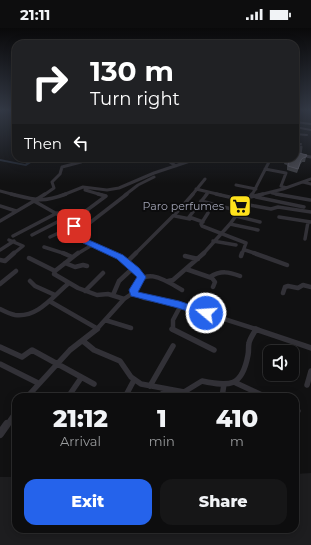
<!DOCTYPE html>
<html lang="en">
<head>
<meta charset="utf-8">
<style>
  :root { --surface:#0d0d0e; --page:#161617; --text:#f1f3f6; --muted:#9a9c9e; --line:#2d2d2e; --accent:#2563eb }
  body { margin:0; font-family:Montserrat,sans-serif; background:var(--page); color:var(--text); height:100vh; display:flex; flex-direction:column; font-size:15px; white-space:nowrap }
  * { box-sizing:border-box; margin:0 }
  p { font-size:13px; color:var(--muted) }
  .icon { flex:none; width:22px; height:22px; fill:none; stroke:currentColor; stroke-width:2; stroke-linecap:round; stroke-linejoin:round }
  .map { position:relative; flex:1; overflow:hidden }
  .panel { position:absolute; left:12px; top:365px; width:287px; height:140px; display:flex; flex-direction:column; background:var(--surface); border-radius:12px; box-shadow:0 2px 10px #0003,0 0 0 1px var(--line) }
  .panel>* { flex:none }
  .banner { position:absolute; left:12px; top:12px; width:287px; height:122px; border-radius:12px; box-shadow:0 2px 10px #0003,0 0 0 1px var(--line); background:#202124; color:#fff; overflow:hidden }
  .buttons { position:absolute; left:263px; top:317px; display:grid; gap:8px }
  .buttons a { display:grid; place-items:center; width:36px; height:36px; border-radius:8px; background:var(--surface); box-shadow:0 2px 10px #0003,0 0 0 1px var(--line); font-size:20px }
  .pin { position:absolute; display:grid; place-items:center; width:34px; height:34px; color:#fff; margin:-17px; border-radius:8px; box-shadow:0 2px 6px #0006 }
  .me { position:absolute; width:44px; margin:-22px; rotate:288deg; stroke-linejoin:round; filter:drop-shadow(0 0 3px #0008) }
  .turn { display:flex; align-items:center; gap:14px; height:84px; padding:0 12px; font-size:18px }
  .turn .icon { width:52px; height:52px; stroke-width:2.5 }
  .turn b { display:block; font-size:28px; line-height:34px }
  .then { display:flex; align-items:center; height:38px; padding:0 12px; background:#0003; gap:8px; font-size:15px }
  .eta { display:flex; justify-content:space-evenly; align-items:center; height:68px; text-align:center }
  .eta b { font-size:24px; font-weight:800; line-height:28px }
  .primary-button { display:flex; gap:8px; margin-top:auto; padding:8px 12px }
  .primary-button a { flex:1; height:46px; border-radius:12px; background:var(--accent); color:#fff; font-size:16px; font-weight:800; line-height:46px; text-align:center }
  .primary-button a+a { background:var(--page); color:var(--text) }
  .status { display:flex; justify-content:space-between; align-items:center; height:28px; padding:0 20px; background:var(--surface); direction:ltr }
  .status svg { height:11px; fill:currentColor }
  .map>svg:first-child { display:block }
</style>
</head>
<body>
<div class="status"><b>21:11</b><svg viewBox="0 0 49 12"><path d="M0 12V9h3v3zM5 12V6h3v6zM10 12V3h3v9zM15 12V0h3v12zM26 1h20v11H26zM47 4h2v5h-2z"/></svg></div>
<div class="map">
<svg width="311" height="517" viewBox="0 0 311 517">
  <rect width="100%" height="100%" fill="#111112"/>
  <path fill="#1d1d1f" d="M311,445V517H0V449H16V501H295V446Z"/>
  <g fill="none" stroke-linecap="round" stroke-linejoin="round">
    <path fill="#262c37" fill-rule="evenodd" d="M34,130H39L26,138L0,133V131L25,136Z"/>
    <path stroke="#323137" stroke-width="2" d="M295,94L311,96
      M295,99L311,102
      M295,106L307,107
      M295,116H301"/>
    <path stroke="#323137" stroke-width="3" d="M295,126L311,129
      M300,127L301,119
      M164,130L176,138
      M265,141L286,145L281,158L286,160
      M303,154L311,156
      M236,157L256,161
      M196,161L221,167
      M85,162L102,167
      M0,163L15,167
      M272,165L282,167
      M44,167L54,160L52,154L60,146L62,139L81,134L84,130
      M63,167L83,159L107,162L119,160L154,145L199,130
      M125,167L138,157L154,149
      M192,167L205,151
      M206,167L208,164
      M252,167L271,130
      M259,167L283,161L311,151"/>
    <path stroke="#323137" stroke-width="3.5" d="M11,166C35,172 42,175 66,166
      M45,166L34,173L71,194L86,214L114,226
      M216,166L247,173
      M276,166L310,172
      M250,169L263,166
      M256,169L304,179
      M201,173L239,183
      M244,176L271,181L278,179L311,184
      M0,178L16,183
      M208,185L201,196L202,198L246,215L242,226
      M175,188L190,191
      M236,188L260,194
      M279,189L311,194
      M0,193L34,173
      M71,194L106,168L98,166
      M203,194L189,189L207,166
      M230,196L258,202
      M78,204L127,166
      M32,207L65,190
      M13,208L57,185
      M50,209L74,198
      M305,211L308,194
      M9,212L23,218L13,226
      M213,213L236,217
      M44,219L66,226
      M0,222L14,213
      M245,222L257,226
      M77,226L92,217
      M135,226L179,182L193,166
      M203,226L230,196L252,166"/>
    <path stroke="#323137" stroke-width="4.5" d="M63,225L72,229
      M78,225L55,243L54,246L78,260L97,267L108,266L124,271
      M112,225L120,229L142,249
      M254,225L287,237
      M185,228L198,231
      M241,228L242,225
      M29,230L55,243
      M0,232L5,233L14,225
      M127,234L136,225
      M65,235L75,239L83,237L87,238
      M186,241L212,250L215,254L213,259
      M210,249C221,242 229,244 240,248
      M30,253L35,258L55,267
      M168,253L173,252L204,225
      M0,256L16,243
      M85,263L103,245
      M133,265L144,270L180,277L259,302
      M283,265L285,259L288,258L298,260L303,257L311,259
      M113,267L119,253L133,240
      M51,274L98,301
      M0,281C4,283 10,286 15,287C38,290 53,268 69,255
      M105,292L131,300
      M96,302L124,271L133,265C141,236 164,251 182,262
      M173,302V292L181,277"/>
    <path stroke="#323137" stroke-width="5.5" d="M172,301L214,322
      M255,301L311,320
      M83,313L94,322L120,333L131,349L141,356L184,364L202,353C230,359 242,359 248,327C249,323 248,319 249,315C250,310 254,305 256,301
      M0,319L22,329L32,322L94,356
      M0,336L38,355
      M236,355L266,369
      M307,357L311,343
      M150,358L173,318
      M27,369L70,322L97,301
      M68,369L81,350
      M125,369L134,352
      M162,369L164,361
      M222,369L224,356
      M295,382L298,383
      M7,397L16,384"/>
    <path stroke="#323137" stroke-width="8" d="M0,406L7,396"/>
  </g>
  <path fill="#3e3f44" d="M306,129L305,134H302L300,137L297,145L287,142V137L284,136L286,130Z"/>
  <path fill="#494950" stroke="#575760" d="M295,124L307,127L306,129L303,130L301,132L298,141L288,138L289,132L286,131V130H295Z"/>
  <linearGradient id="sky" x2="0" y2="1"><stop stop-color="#09090a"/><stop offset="0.53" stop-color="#323844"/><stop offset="1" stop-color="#323844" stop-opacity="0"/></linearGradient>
  <rect width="311" height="155" fill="url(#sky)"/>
  <path fill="#2563eb" stroke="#184099" d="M74,195L76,196L89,212L123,227L139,240L146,249L138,264L179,273L209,283L211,285L209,288L206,289L178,280L131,268L129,262L137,249L117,231L83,215L70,198Z"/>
  <defs>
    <g id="supermarket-square" transform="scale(1.15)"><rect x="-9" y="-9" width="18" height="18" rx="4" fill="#ffe21c" stroke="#0c0c0d"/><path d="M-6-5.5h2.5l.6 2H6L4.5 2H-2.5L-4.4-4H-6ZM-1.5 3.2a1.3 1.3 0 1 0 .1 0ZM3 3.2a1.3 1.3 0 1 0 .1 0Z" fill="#111"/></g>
  </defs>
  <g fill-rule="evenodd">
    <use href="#supermarket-square" x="240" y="178"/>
  </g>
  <g text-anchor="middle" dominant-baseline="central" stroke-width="4" stroke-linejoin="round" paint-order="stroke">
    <g font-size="11" fill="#a1a3b4" stroke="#0c0c0d" text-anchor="end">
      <text x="224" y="178">Paro perfumes</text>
    </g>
  </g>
</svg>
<div class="buttons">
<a><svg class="icon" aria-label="sound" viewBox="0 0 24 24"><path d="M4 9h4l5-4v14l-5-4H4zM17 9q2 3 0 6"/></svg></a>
</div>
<div class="pin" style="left:74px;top:198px;background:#d93025"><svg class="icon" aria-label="arrive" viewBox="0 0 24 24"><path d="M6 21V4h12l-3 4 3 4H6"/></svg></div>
<svg class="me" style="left:206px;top:285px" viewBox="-20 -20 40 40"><circle r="17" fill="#2563eb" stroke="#fff" stroke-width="3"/><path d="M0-11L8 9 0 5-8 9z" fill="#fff"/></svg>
<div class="banner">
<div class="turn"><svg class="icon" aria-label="right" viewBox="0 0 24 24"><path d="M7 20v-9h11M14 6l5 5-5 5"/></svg><div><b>130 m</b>Turn right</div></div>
<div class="then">Then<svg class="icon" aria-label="left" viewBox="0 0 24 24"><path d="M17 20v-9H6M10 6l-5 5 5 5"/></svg></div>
</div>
<section class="panel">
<div class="eta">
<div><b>21:12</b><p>Arrival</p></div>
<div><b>1</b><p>min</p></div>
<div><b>410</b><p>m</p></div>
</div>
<div class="primary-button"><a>Exit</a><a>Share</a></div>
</section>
</div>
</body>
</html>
